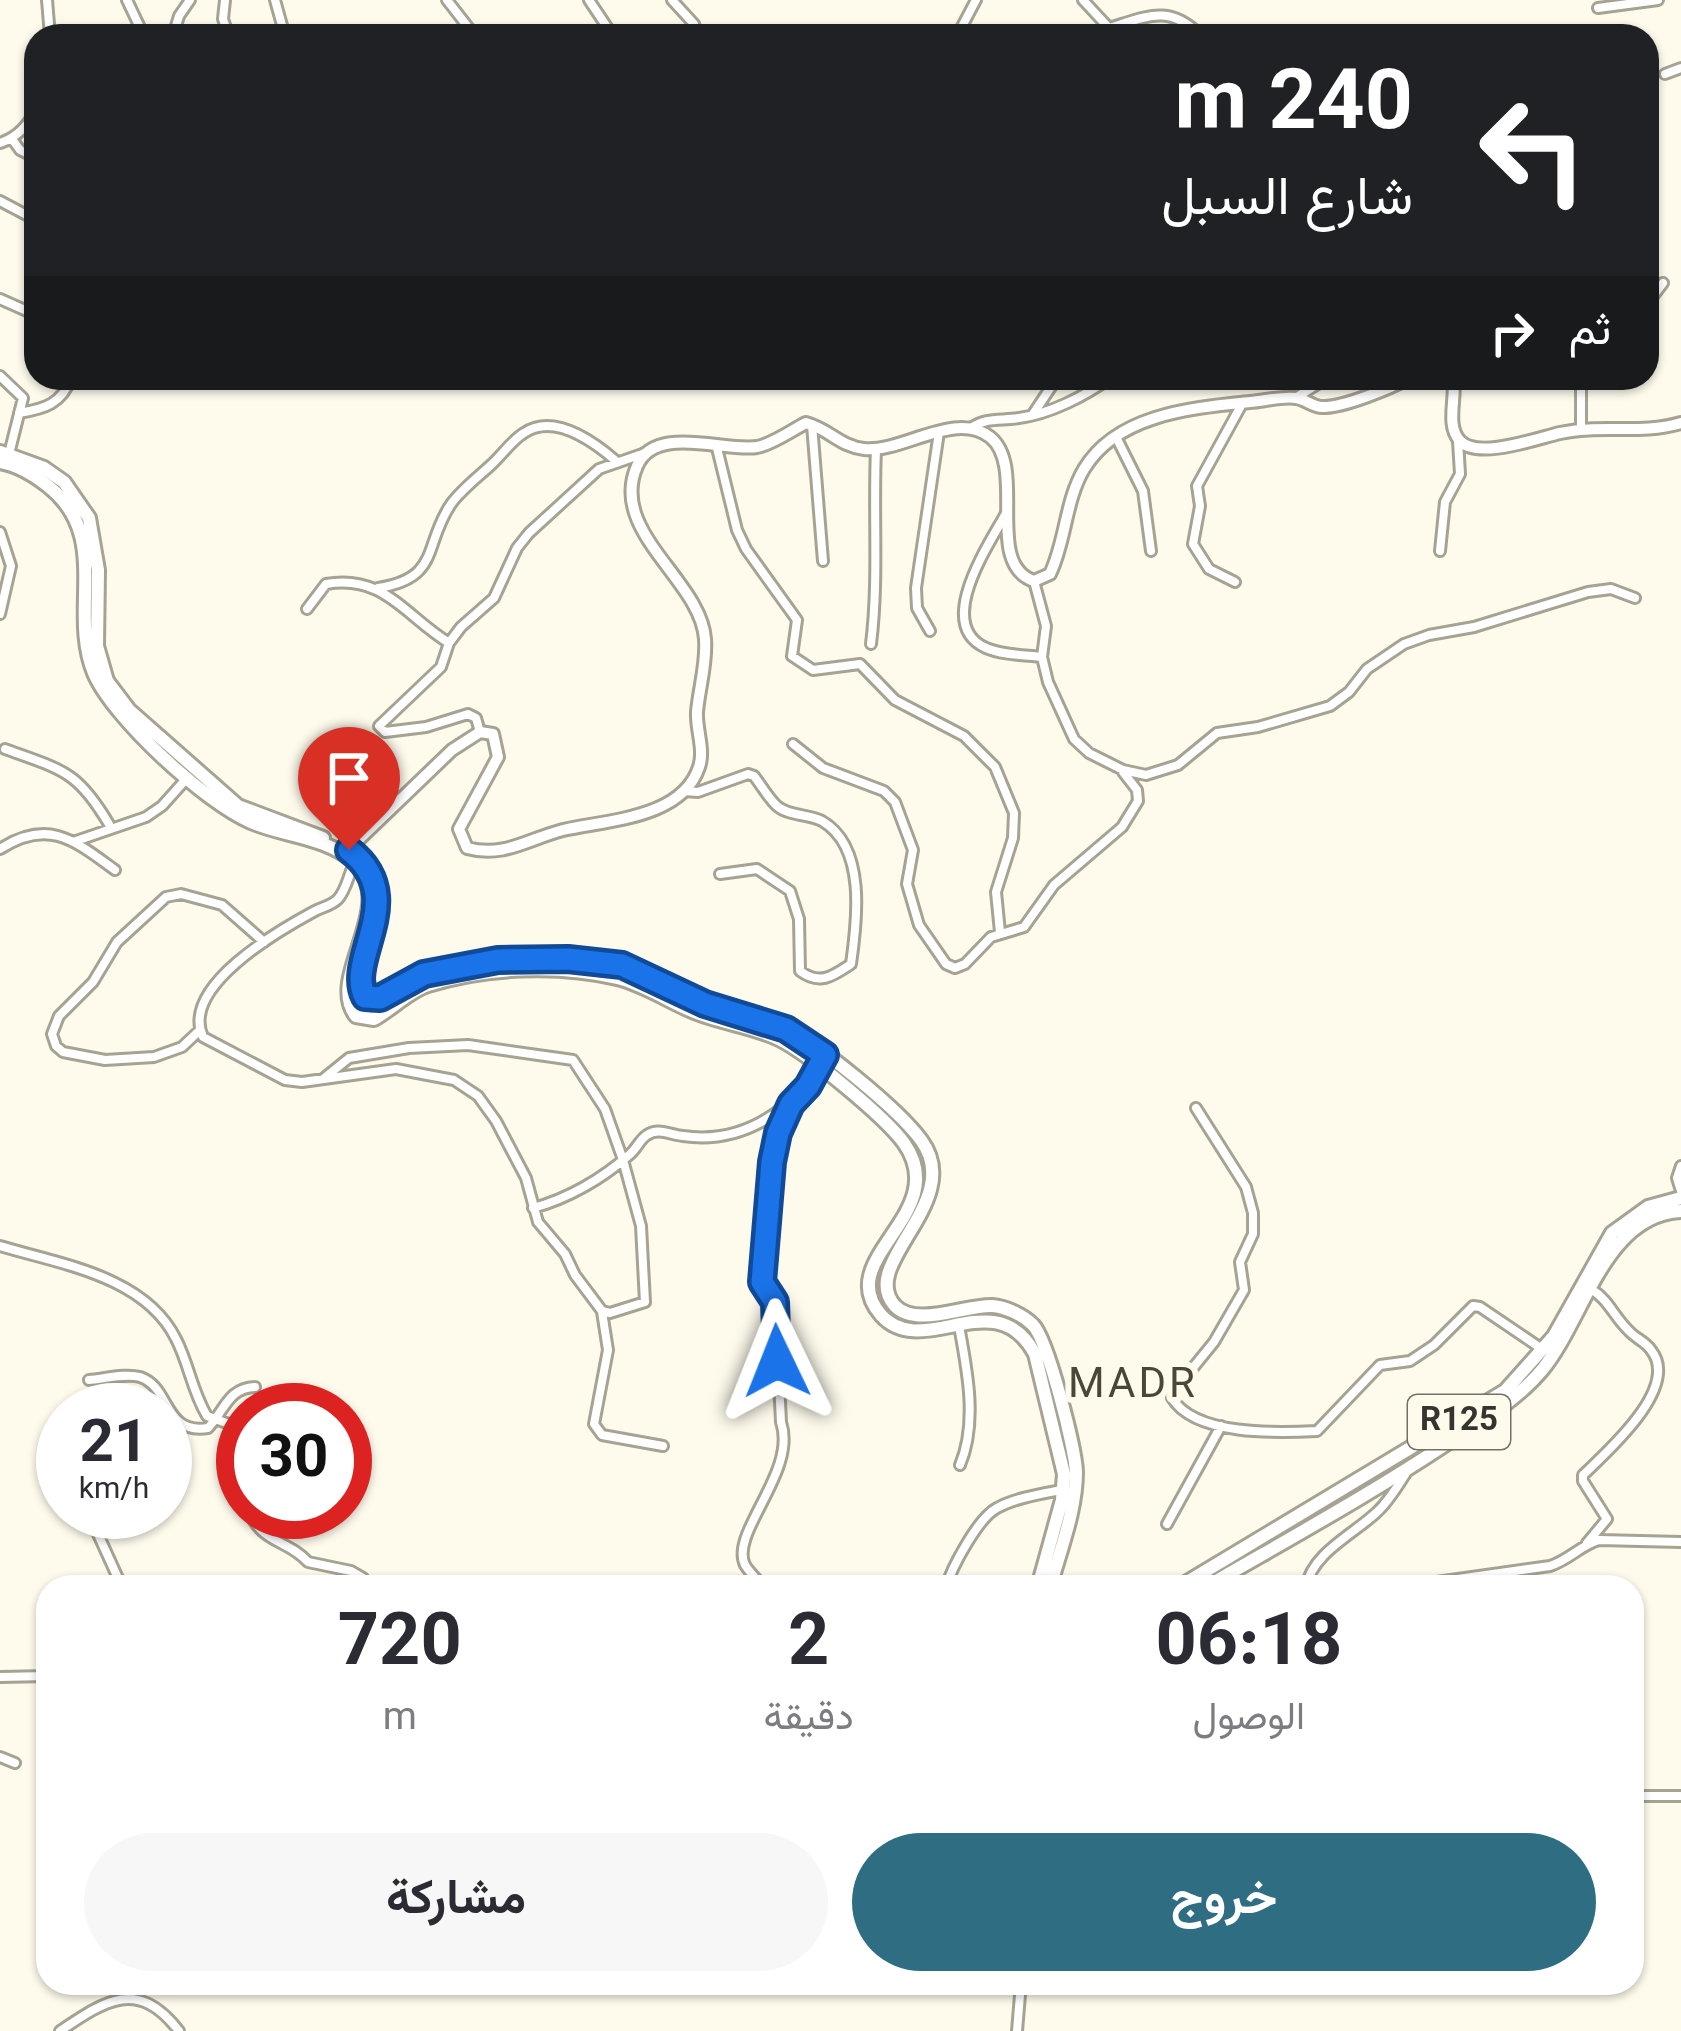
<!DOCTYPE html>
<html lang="ar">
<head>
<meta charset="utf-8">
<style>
  :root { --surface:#fff; --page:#f7f7f7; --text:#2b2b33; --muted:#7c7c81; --accent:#2f6d83 }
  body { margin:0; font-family:Georgia,Vazirmatn,serif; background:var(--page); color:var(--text); direction:rtl; height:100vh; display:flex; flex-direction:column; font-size:45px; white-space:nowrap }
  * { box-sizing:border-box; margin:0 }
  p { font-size:39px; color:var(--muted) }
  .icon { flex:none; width:66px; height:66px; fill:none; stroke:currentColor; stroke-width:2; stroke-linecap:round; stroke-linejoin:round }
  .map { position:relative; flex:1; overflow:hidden; direction:ltr }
  .drawer { position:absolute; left:36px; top:1575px; width:1608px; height:420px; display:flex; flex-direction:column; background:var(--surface); border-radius:36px; box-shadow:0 3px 9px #0004; direction:rtl }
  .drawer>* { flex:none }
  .banner { position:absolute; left:24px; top:24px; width:1635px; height:366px; border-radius:36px; box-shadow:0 3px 9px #0004; direction:rtl; background:#202124; color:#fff; overflow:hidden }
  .speed { position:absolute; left:36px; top:1383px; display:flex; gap:24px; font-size:60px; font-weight:700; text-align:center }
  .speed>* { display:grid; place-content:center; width:156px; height:156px; border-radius:50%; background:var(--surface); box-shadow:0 3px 9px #0004; line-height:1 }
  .speed small { font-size:30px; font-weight:400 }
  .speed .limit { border:18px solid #d22; background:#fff; color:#111 }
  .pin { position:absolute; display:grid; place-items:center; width:102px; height:102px; color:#fff; margin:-123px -51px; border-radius:50% 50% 50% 0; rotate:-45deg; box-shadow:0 0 12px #0007 }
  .pin .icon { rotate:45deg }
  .me { position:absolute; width:132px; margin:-66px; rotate:358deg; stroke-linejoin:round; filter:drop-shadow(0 0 9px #0008) }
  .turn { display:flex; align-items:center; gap:42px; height:252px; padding:0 48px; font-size:54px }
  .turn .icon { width:156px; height:156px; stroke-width:2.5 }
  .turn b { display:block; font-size:84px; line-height:102px }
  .then { display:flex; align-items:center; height:114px; padding:0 48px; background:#0003; gap:24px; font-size:45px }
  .eta { display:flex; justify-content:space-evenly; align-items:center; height:204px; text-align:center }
  .eta b { font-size:72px; font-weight:700; line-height:84px }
  .button { display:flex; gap:24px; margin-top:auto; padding:24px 48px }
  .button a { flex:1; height:138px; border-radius:72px; background:var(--accent); color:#fff; font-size:48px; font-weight:700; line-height:138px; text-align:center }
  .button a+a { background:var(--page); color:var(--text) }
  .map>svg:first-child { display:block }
</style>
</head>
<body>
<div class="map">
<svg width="1681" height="2031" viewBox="0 0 1681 2031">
  <rect width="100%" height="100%" fill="#fefbed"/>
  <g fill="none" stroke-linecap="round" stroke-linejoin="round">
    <g stroke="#a6a393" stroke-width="14">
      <path id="street" d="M47,0L50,36
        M127,0L144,36
        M225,0L223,19L229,36
        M275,0L285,36
        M447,0L475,36
        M589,0L611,33
        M672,0L694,24L698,36
        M1083,0L1109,28C1148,16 1170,4 1201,36
        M1598,8L1658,0
        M173,36L179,16L190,0
        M957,36L976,0
        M1665,74L1681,68
        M12,139L20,150L36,158
        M0,143C18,137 29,125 36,108
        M0,201L36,220
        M0,299L36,315
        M1647,304L1663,283
        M0,376L23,398L9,454
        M1581,378V428
        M1297,397L1327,378
        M19,413C44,409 62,404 71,378
        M1033,414L1057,378
        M812,425L823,561
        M971,428C986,417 1001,421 1019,418C1050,414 1085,396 1110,378
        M1116,437L1143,491L1151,551
        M716,444L737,530L746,549L797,620L792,656L813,670L860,664L895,700L964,736L995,767L1014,813L1013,838L996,892L1000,932
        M1005,515C988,546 934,625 986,648C1002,655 1024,655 1042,657
        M0,532L11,566L0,614
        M1440,551L1445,502L1460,474L1458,441
        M1034,581L1046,626L1042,657L1048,682L1074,739L1089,753L1123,770L1146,775L1178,765L1217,733L1258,727L1330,706L1349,692L1367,669L1404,644L1429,635L1474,627L1588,592L1611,589L1635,598
        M1235,582L1209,569L1193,544L1200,506L1197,486L1242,404
        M378,588C441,578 423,545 451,504C461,490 478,477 491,465C502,455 512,440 524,433C554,413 594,442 616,461
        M307,609L326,584C384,574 405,616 449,643
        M930,631L917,608L916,588L939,432
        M871,644C879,579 873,515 876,449
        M480,732L476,718L468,714L426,727L385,732L379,726L441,667L449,643L461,627L494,598L517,548L529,533L599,469L645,453
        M793,744L823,768L884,791L895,802L913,850L907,884L919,925L946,964L955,968L965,964L991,937L1024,927L1054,885L1122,827L1138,801L1137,790L1123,772
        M5,749C63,770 78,771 110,826
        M683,791L698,792L748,774L754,776C761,785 769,799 777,806C788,816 809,814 822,821C867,847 857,922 851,964C833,976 820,986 800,971L799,919L790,891L757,869L720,874
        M73,842L146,817L162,806L188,777
        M0,849C48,818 74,840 115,870
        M199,1031L182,1047L154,1057L105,1060L63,1052L56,1046L52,1034L59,1016L93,982L117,942L166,897L181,894L222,905L264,942
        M323,1079L349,1058L409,1048L468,1045L573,1060L605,1109L623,1160L641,1226L645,1302L610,1313L602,1311L575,1275L565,1254L538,1222L526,1178L496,1121L478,1096L454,1080L396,1069L302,1082L285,1080L203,1037C180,987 278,931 313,912C322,907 331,906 338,899C348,888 349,869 358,857
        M1196,1108L1246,1187L1253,1213V1234L1240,1262L1244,1290L1214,1342L1175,1390L1172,1398C1195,1436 1277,1433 1317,1431L1380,1365L1410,1361L1434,1345L1473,1306L1480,1307L1542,1349
        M1681,1166L1677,1178L1681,1191
        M533,1208C567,1199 602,1179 629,1155C636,1150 640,1139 647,1135C658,1127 671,1135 683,1136C745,1145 797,1108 825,1055
        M0,1246C60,1264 145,1276 176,1339C189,1364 192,1391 207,1416L243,1429
        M602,1312L608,1350L594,1424L602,1435L663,1446
        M959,1326C967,1369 978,1423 960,1465
        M89,1380C103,1379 126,1373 140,1377C171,1387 163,1435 208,1428C225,1410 228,1388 255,1387
        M88,1512L122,1587
        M249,1512C264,1545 287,1539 308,1562L351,1571L363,1578L366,1587
        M1167,1524L1221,1426
        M1587,1543L1607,1519L1583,1481V1475C1608,1451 1681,1387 1651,1350C1646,1342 1635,1338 1629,1331C1614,1317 1609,1300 1591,1289
        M763,1587C758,1580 749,1572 745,1565C729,1533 798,1472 781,1422L775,1302L762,1282L772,1162L778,1133L791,1104
        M946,1587C952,1567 978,1518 997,1508C1015,1498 1041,1494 1061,1490
        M1306,1587C1312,1553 1354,1534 1377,1512C1389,1501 1397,1487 1406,1473
        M1401,1587L1550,1566C1569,1560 1581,1545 1599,1540L1681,1542
        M0,1677L48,1676
        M0,1757L15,1763
        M1632,1796H1681
        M60,2031C106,2000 138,1978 179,2031
        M1017,2031L1021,1983"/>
    </g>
    <g stroke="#a6a393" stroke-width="16">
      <path id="secondary" d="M1453,378C1457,397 1445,425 1460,441C1478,460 1538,438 1560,433C1601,424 1641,435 1681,423
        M349,849L452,750L480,732L493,734L498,757L459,829L467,848C504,858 528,839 563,830C606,820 682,819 699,767C705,750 696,730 697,712C699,688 707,664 705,639C701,580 608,532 637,466C655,424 724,452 757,447C773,444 792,430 806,423C829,429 841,447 864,449C902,453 955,410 990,437C1028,467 983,564 1034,581L1050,574C1066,541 1065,501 1084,469C1117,414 1192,408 1250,402C1264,401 1282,396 1296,398C1305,399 1313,407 1322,407C1342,408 1391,388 1409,378"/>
    </g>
    <g stroke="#a6a393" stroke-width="18">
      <path id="primary" d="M0,452L44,468L64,482L89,518L98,570L97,646L107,681L129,710L238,806L323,838
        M0,462C18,465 34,475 48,486C112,536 68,610 94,673C113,718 206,803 251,822C283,836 326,837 353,861C401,904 325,977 356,1016L374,1019C392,1009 409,991 428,985C485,967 559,964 617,978C643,984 668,1001 692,1011C720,1023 752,1026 779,1039C809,1054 885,1117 904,1143C954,1214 831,1258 881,1315C923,1362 995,1280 1035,1354L1064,1474L1062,1500L1038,1587
        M376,905C376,933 354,975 365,997C379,1000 386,994 398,987C426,970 461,965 493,961C532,955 582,955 620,965C649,972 675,992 702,1003C728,1013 755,1017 781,1027C815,1040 899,1110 921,1140C967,1202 856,1264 895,1306C917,1328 965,1305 992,1306C1006,1307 1023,1315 1033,1325C1048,1341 1075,1448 1076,1472C1076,1511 1060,1550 1050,1587
        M1179,1587L1505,1391L1554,1336L1612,1233L1648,1207L1681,1198
        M1206,1587C1287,1540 1371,1494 1449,1442C1482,1420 1517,1400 1542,1370C1583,1321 1604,1214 1681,1211"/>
    </g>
    <use href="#street" stroke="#fff" stroke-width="8"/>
    <use href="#secondary" stroke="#fff" stroke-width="10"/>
    <use href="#primary" stroke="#fff" stroke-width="12"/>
  </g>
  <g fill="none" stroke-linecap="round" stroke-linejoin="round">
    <g stroke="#114b97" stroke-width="30">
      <path id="route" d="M349,850C411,898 345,958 365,997L380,998L424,974L498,960L568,959L622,965L705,1004L786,1029L825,1055L808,1086L791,1104L778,1133L772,1162L762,1282L775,1302L777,1361"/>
    </g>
    <use href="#route" stroke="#1a73e8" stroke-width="21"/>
  </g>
  <g text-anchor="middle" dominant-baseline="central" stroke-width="12" stroke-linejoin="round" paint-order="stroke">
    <rect fill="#fefbed" stroke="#727067" stroke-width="3" x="1408" y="1395" width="102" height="54" rx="9"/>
    <g font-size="33" font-weight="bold" fill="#36342e">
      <text x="1459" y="1422">R125</text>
    </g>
    <g font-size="42" letter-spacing="3" fill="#4a4739" stroke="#fefbed">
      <text x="1133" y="1387">MADR</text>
    </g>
  </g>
</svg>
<div class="speed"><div>21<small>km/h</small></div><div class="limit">30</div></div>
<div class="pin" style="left:349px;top:850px;background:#d93025"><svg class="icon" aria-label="arrive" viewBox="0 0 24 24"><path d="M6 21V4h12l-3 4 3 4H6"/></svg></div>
<svg class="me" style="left:777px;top:1361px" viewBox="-20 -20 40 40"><path d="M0-17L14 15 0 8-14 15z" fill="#1a73e8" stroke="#fff" stroke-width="4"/></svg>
<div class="banner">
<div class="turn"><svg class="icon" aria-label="left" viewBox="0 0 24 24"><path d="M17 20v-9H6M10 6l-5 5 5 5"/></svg><div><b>240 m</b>شارع السبل</div></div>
<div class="then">ثم<svg class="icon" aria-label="right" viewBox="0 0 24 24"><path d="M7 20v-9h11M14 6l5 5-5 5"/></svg></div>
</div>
<section class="drawer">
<div class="eta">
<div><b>06:18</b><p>الوصول</p></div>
<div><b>2</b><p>دقيقة</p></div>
<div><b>720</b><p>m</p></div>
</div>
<div class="button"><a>خروج</a><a>مشاركة</a></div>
</section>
</div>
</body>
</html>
